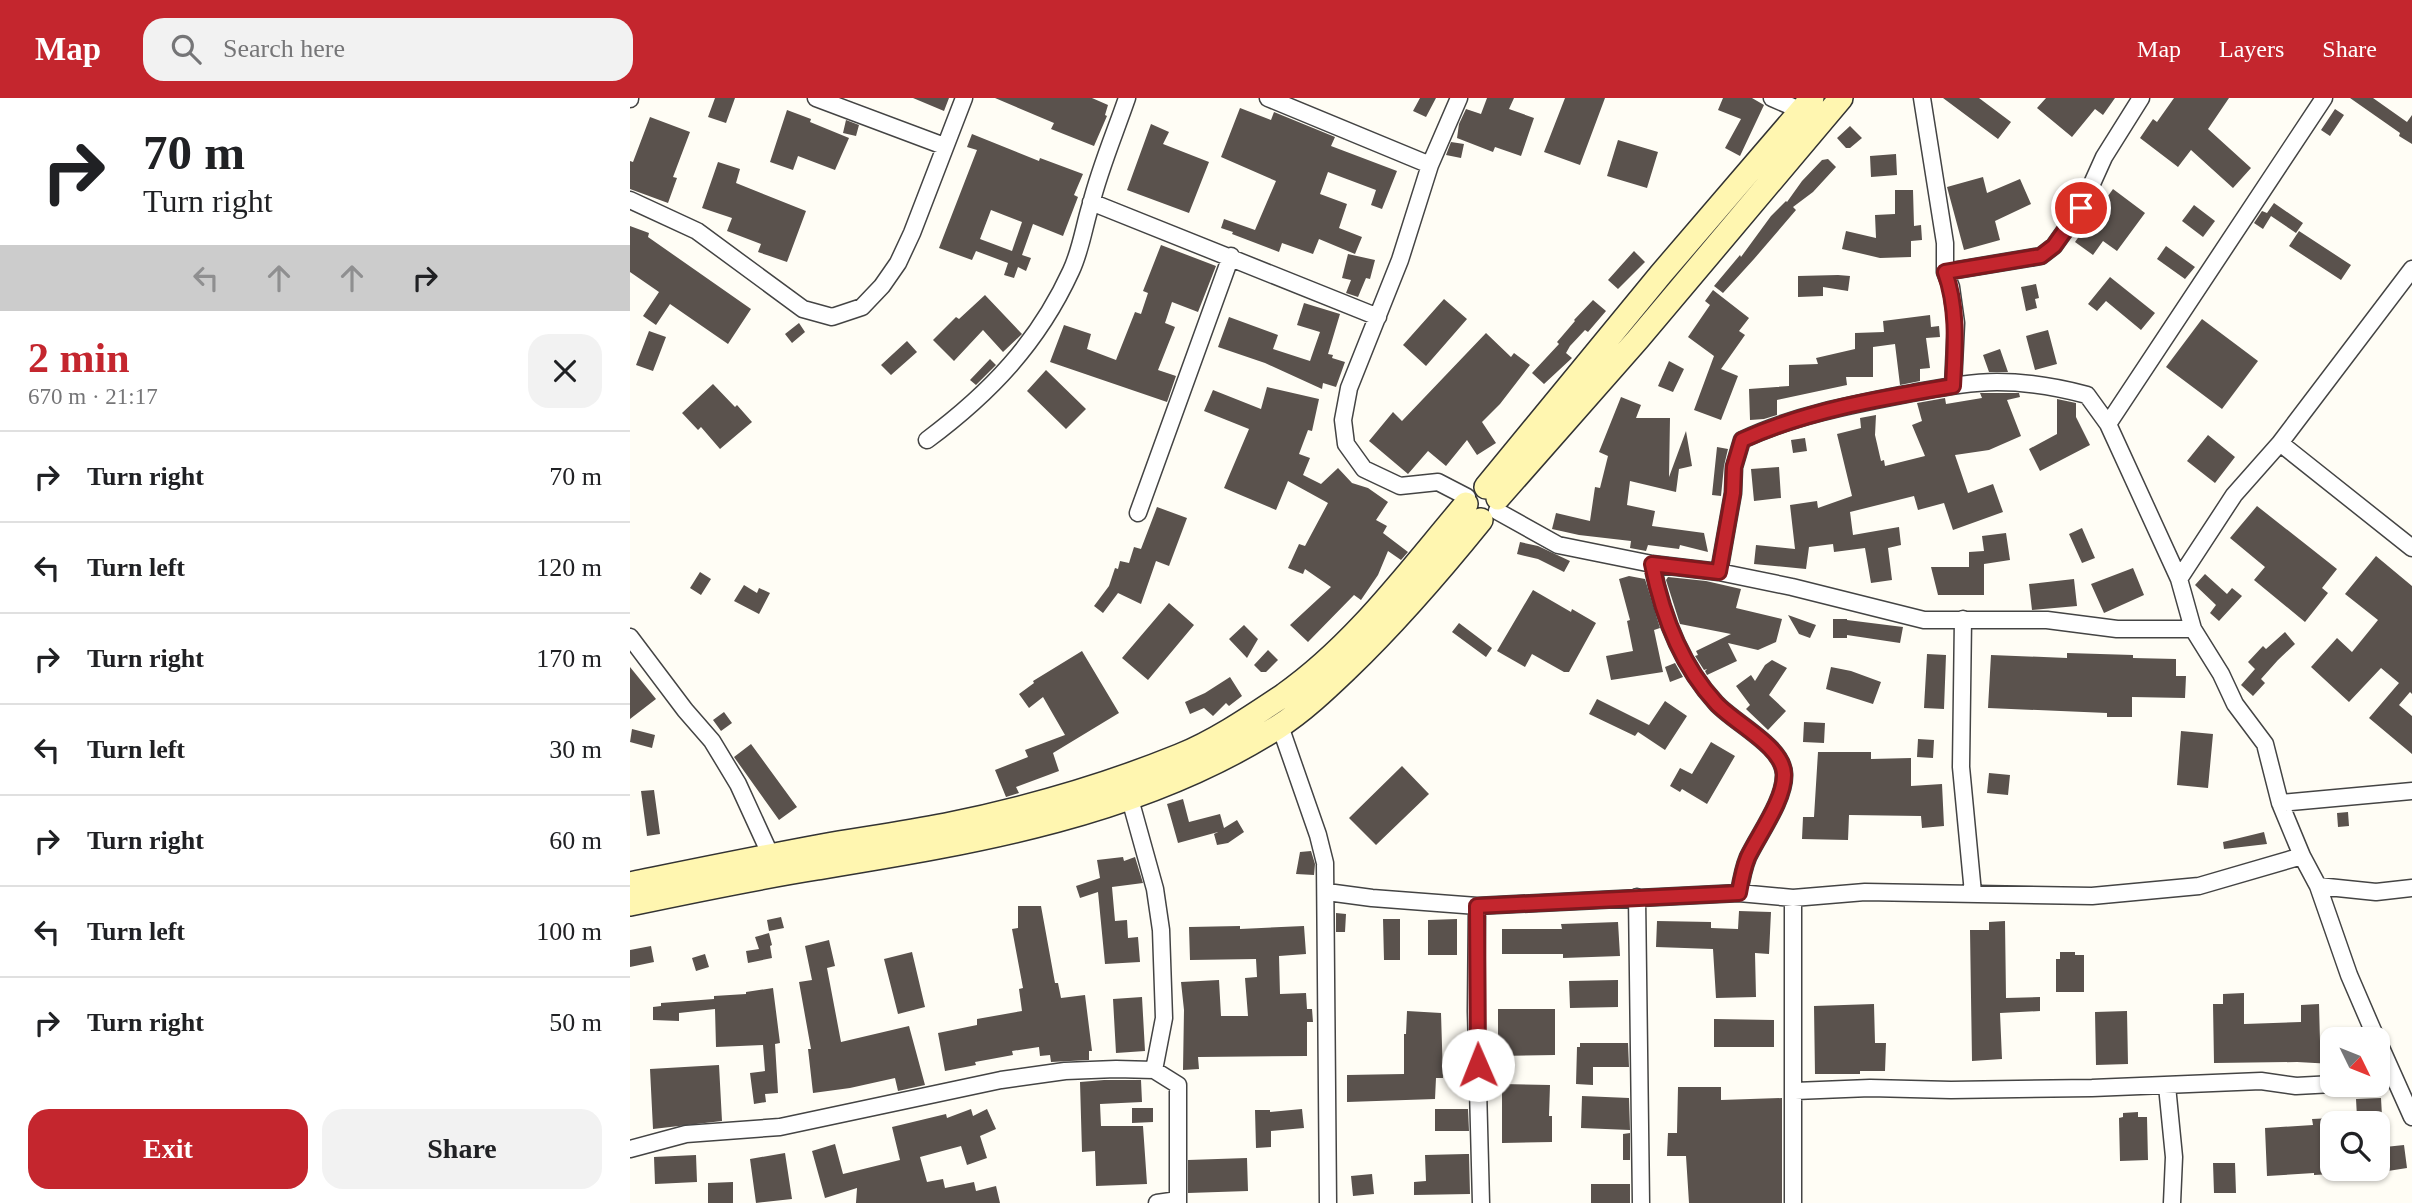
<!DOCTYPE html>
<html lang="en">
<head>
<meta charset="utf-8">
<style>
  :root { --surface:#fff; --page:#f2f2f2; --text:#202124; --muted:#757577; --line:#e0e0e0; --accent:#c4262e }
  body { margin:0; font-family:Georgia,serif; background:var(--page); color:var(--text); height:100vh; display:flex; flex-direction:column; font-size:26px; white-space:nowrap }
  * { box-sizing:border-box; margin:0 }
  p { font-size:23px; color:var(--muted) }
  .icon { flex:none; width:38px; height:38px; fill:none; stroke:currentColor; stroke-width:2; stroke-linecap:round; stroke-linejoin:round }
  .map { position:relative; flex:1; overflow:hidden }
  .details { display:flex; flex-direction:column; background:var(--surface); width:630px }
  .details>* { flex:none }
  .banner { background:#fff; color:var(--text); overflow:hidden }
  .needle { width:46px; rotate:133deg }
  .tools { position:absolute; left:1690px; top:929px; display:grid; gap:14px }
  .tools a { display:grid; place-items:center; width:70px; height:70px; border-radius:14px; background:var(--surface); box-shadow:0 2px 5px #0004; font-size:35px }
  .pin { position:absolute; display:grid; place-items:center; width:60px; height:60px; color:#fff; margin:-30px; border:4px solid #fff; border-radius:50%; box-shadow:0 2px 7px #0007 }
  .me { position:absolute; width:77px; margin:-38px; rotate:359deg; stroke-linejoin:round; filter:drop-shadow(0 0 5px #0008) }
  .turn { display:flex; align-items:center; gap:24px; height:147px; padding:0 28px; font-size:32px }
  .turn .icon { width:91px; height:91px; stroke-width:2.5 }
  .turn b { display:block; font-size:49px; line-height:60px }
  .lanes { display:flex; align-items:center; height:66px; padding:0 28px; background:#0003; justify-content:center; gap:35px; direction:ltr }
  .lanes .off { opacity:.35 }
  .round { display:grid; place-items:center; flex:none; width:74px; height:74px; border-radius:21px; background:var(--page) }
  .head { display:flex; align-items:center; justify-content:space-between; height:119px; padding:0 28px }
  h1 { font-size:42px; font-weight:700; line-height:52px; color:var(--accent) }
  .action { display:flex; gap:14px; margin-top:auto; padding:14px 28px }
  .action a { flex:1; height:80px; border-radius:21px; background:var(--accent); color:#fff; font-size:28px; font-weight:700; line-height:80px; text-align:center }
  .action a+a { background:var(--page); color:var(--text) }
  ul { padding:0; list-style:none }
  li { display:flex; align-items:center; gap:21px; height:91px; padding:0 28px; border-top:2px solid var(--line) }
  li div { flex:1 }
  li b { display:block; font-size:26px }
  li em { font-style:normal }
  header { display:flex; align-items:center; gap:42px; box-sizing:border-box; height:98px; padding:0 35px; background:var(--accent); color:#fff }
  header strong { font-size:33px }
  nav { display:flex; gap:38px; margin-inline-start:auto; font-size:24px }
  .search { width:490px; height:63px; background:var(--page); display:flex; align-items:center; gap:18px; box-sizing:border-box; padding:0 24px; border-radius:21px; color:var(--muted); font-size:26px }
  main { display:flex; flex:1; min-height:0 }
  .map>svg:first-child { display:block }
</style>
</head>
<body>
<header>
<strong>Map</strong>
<div class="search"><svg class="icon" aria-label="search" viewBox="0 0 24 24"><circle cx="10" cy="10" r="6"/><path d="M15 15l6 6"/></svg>Search here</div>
<nav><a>Map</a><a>Layers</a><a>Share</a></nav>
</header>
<main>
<section class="details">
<div class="banner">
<div class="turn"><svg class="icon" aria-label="right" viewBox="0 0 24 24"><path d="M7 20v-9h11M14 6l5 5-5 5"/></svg><div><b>70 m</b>Turn right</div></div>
<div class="lanes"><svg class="icon off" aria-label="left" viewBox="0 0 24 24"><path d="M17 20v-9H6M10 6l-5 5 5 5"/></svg><svg class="icon off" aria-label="ahead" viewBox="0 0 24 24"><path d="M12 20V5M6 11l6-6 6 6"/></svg><svg class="icon off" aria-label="ahead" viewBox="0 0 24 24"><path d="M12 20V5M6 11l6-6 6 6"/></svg><svg class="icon" aria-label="right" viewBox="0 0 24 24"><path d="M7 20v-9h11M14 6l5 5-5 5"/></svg></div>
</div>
<div class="head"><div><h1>2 min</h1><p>670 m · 21:17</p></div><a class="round"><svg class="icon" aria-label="close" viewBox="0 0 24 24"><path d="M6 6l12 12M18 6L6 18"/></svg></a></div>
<ul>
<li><svg class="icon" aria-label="right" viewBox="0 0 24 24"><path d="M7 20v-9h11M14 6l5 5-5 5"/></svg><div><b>Turn right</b></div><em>70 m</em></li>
<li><svg class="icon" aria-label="left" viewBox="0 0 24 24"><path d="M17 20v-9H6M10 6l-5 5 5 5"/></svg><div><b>Turn left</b></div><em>120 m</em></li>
<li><svg class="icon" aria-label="right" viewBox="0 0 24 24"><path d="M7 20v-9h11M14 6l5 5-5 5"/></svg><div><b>Turn right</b></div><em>170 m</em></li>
<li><svg class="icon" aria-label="left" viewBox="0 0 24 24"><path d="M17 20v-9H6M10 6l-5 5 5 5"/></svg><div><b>Turn left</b></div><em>30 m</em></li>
<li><svg class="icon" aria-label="right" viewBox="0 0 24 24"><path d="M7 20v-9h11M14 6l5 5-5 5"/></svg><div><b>Turn right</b></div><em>60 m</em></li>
<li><svg class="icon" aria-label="left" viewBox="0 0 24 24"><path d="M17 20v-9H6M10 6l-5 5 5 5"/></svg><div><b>Turn left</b></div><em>100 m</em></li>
<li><svg class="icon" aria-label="right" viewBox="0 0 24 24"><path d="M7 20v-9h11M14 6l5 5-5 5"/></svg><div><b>Turn right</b></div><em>50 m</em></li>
</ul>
<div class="action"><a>Exit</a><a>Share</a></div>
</section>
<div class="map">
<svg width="1782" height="1105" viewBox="0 0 1782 1105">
  <rect width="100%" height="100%" fill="#fffdf5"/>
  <path fill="#5a524d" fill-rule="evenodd" d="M85,0H105L96,25L78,19Z
    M283,0H319L314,13Z
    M365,0H462L478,7L475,17L477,18L464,48L421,31L424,25Z
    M790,0H806L796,19L783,13Z
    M857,0H884L879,11L904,20L891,58L865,49L863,54L827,40L829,26L836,11L851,16Z
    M935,0H975L950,67L914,54Z
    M1093,0H1122L1134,7L1110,58L1095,50L1111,21L1088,12Z
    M1313,0H1349L1381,24L1368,41Z
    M1416,0H1485L1473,17L1465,11L1442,39L1407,10Z
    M1544,0H1599L1578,31L1621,70L1603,90L1561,52L1548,69L1510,40L1523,21L1527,24Z
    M1720,0H1743L1777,24L1782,17V46L1769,38L1770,35Z
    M610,10L641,22L644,14L705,39L701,48L767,73L752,111L741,107L746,92L698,74L690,96L717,106L709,130L732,139L725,156L689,141L683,156L652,145L649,154L602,136L603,134L591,130L594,121L625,132L646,83L591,59Z
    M1705,11L1714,17L1700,38L1691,32Z
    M157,12L181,21L180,24L219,40L205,72L168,58L163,72L140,64Z
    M20,19L60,34L43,79L47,80L38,105L0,91V63L3,64Z
    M216,22L229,27L226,38L213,35Z
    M521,26L539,34L533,46L579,64L559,115L497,92Z
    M1220,28L1232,40L1220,50H1216L1207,40Z
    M342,36L409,63L410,60L453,76L444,97L448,99L433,138L403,126L392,157L401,160L396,173L388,169L384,180L374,177L378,165L346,153L342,162L309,150L347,52L337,49ZM361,112L392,124L382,153L350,141Z
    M988,42L1028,54L1017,90L977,78Z
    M821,44L834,46L831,60L816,57Z
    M1266,56L1267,77L1241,79L1240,58Z
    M1198,61L1206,69L1183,94L1163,109L1166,112L1124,161L1093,195L1084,188L1110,157L1111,159L1141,118L1156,103L1157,104L1172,83L1192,62Z
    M88,64L110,71L106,85L176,113L157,164L128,154L131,146L97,133L102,120L72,110Z
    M1353,79L1357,95L1390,81L1401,106L1365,123L1370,142L1334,152L1317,89Z
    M1483,91L1515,115L1487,153L1473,143L1463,157L1445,144Z
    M1265,92H1283L1284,128L1291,127L1292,142L1281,143V159L1250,160L1212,151L1216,133L1246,140L1245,117L1265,116Z
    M1644,105L1673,125L1666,135L1641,118L1633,131L1624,125L1632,113L1637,115Z
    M1564,107L1585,123L1573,139L1552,123Z
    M0,128L19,135L18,139L121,211L98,246L40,206L26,227L13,218L29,194L0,174Z
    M1669,133L1721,167L1711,182L1659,148Z
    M531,147L586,168L568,214L542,204L535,225L545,229L528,272L546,278L537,304L420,264L434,227L461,236L457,251L486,262L505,214L511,216L518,195L513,193Z
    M1536,148L1565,169L1555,181L1527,161Z
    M1004,153L1015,164L988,191L978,182Z
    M718,156L745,162L740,181L736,180L728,199L716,195L721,182L712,180Z
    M1208,177L1220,178L1218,193L1193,189V198L1168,199V178Z
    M1480,179L1525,215L1511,232L1476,203L1467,213L1458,206Z
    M1406,186L1409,200L1405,201L1407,210L1396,213L1391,189Z
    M1083,192L1119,220L1109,233L1115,237L1091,271L1108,278L1091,322L1064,312L1084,258L1058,239L1080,207L1075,203Z
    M355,197L392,236L373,254L353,232L324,263L303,242L326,219L329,221Z
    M814,201L837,221L796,268L773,247Z
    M963,202L976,213L958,234L955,232L940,248L936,255L942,260L914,286L902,275L929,246L927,244L945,223L944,222Z
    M674,205L710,216L698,256L703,257L702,260L715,264L706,289L693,285L692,291L635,265L588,249L599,219L648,237L643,251L680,263L690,234L667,227Z
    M1300,217L1301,229L1309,228L1310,239L1296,240L1300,270L1290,271V283L1270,287L1265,246L1243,249V279H1216L1217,287L1147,302V317L1134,321L1120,322L1119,291L1159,288V267L1188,266L1186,260L1225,251V235L1254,234L1253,223Z
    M1572,221L1628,263L1592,311L1536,269Z
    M169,225L175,234L162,245L155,236Z
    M1418,232L1427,266L1405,272L1396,238Z
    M19,233L36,239L23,273L6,267Z
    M856,235L881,259L884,255L900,267L870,306L852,324L866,345L847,357L837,342L816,368L798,353L778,376L739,343L763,314L772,323Z
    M277,243L287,254L261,277L251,267Z
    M1370,251L1378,274H1359L1353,257Z
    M360,261L366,267L346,287L340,282Z
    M1039,263L1054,271L1043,294L1028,288Z
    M416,272L456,311L436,331L397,293Z
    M83,286L105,309L107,307L122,324L90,351L71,329L68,332L52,315Z
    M637,289L689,301L682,333L678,332L669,356L680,360L673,377L691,386L708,370L722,385L738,390L758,404L746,422L757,428L753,435L778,454L771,462L758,453L748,477L731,502L724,497L678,544L660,527L701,489L675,471L673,476L658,470L669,446L675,448L698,405L658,383L646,412L594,390L619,331L574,313L583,292L631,311Z
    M1350,295H1389L1390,299L1377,302L1391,338L1359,352L1325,357L1338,395L1363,386L1373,414L1323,432L1314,405L1288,412L1284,398L1220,414L1223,437L1269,429L1271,447L1258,450L1262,482L1241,485L1235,450L1204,454L1203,446L1179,449L1176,471L1124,466L1126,447L1165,451L1160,407L1187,403L1188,410L1222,398L1207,336L1231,330L1230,320L1246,317L1245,337L1251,363L1254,362L1255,368L1295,358L1282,327L1292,323L1287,305L1315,300L1316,306L1352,300Z
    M991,299L1011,307L1006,320H1040L1039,379L1056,333L1062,368L1049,371L1046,394L1000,383L997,407L1025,413L1022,428L1074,435L1078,454L1050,447L1049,451L1018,447L1016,453L1000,450L1001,443L949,437L922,431L926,415L960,423L965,389L970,390L978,358L969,354Z
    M1427,301L1446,305V319L1460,347L1410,373L1399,351L1427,336Z
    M1578,337L1605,359L1585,385L1557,363Z
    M1175,340L1177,353L1163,355L1161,342Z
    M1087,349L1098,351L1094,368L1091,398L1082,397Z
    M1149,369L1151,400L1124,403L1121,371Z
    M1627,408L1707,471L1692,490L1698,495L1675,524L1624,482L1635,469L1600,440Z
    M527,409L557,420L539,468L526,463L511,506L488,495L473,515L464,508L479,488L485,470L488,471L490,463L499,465L504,449L511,451Z
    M1452,430L1465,460L1452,465L1439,436Z
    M1376,435L1380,462L1354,466V497H1308L1301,469H1339V454L1354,453L1352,438Z
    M890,444L908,448L940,463L934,474L908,461L887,456Z
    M1746,458L1782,488V596L1780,594L1769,607L1782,618V656L1739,620L1769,585L1751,570L1719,604L1681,569L1707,540L1722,554L1748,522L1715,496Z
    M1503,470L1514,497L1474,515L1461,486Z
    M70,474L81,481L71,497L60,490Z
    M1575,476L1597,496L1602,490L1612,498L1589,523L1580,515L1586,507L1565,487Z
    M999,478L1015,481L1030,530L1024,532L1033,574L981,582L976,558L1003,553L997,523L1000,522L989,481Z
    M1038,479L1076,483L1111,491L1106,510L1152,521L1146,544L1128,552L1098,545L1107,563L1077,577L1075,573L1077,571L1074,572L1065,558L1068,557L1066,553L1101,536L1050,526L1036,482Z
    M1444,481L1447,508L1402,512L1399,486Z
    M114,487L127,495L129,490L140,495L129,516L104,503Z
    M903,492L941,514L942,511L966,525L939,574H934L902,556L895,569L867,553Z
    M539,505L564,527L518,582L492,560Z
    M1158,517L1186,527L1180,540L1169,536Z
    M1203,521H1217V522L1273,529L1270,545L1217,537V540H1203Z
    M829,525L862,550L856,559L822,534Z
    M614,527L628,541L617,560L599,541Z
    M1655,534L1665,546L1648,562L1631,581L1635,585L1623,598L1611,587L1625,571L1618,564L1633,548L1636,551Z
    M638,552L648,562L636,574H631L624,567Z
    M452,553L489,615L423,655L429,673L386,689L389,695L376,699L365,672L398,659L395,652L435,637L413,599L399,610L389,596L404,585L403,583Z
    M1437,555L1503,557V560L1546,561V578H1556L1555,600L1502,599V619H1477V615L1358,610L1361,557L1437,560Z
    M1297,556L1316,557L1314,611L1294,610Z
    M1142,562L1157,570L1139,597L1156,613L1138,632L1116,611L1120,607L1106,588L1121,577L1125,583L1135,567Z
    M1045,565L1053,579L1040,584L1035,569Z
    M0,569L26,601L0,621Z
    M1201,569L1221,573L1251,584L1243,606L1196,591Z
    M600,579L612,598L599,608L596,605L583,618L574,610L560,616L555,604L575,595Z
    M967,601L1019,627L1035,603L1057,618L1035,652L1008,634L1005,638L959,616Z
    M94,614L102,625L91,633L83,622Z
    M1174,624L1195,625L1194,645L1173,644Z
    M2,631L25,637L22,650L0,644Z
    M1551,633L1583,636L1578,690L1547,687Z
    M1288,641L1304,642L1303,660L1287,659Z
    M1081,644L1105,658L1077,706L1052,691L1050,694L1040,688L1050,670L1062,676Z
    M121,646L167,709L149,722L104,659Z
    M1188,654H1241V661L1281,660V688L1312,686L1314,728L1292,730L1291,718L1219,717L1218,742L1172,741L1173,719H1184Z
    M772,668L799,696L746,747L719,720Z
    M1359,675L1380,677L1378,697L1357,695Z
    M24,692L30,736L17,738L11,693Z
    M553,701L559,724L590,716L594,730L607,722L614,734L598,745L587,747L584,736L588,734L548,745L537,706Z
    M1718,714L1719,728L1708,729L1707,715Z
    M1634,734L1637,746L1594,751L1593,744Z
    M681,753L685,766L684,777L666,776L670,754Z
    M493,759L494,763L505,759L513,785L482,789L485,823L497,822L498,840L508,839L510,864L475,866L468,794L450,800L446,788L470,780L467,762Z
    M388,808H411L425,885H428L431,900L455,897L462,953H459V962L421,964L420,957L410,958L409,949L382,953L383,957L345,964L346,967L315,973L308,935L347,927V921L392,913L389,891L393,890L382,831L388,830Z
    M1109,813L1141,814L1139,856L1125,855L1126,899L1086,900L1083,851L1026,849L1027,823L1081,824V830L1108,831Z
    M706,815L716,816L715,834H706Z
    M151,819L154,830L139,833L137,822Z
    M753,821H770V862H754Z
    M827,821V857H798V822Z
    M1375,823L1376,900L1410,899V913L1370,915L1372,961L1342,963L1340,832H1359V824Z
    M988,824L990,858L933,860V856H872V831H932L931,826Z
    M610,828V831L674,828L676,856L649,858L650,896L676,895L677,911H682L683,924H677V958L568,959L569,971L553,972L554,912L551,884L589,882L591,918H618L615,880L627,879L626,861L560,862L559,829Z
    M139,835L142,847L140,848L142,860L118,865L116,853L129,851L125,839Z
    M199,842L205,868L197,870L211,944L279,928L295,987L268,993L265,980L220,990L183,995L178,951H181L169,884L182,882L175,848Z
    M21,848L24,864L0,869V852Z
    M282,854L295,909L268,916L254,861Z
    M1430,854H1445V857H1454V894H1426V861H1430Z
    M75,856L79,869L66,873L62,860Z
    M988,882V909L940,910L939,883Z
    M143,890L150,945L145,946L148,995L135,996L136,1004L124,1006L120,975L135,973L133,947L86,949L85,911L49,915V923L23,922V909L31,908V905L84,901V898L116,896V894Z
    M1614,895V926L1671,924V907L1689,906L1690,943H1703V966L1667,964L1584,965L1583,906H1593V896Z
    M512,899L515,953L486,955L483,901Z
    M1244,906L1245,945H1256L1255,973H1230V976H1185L1184,908Z
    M868,911H925V957L868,958Z
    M777,913L811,915L813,980H806L805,1001L717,1004V977L774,976V936H776Z
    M1497,913L1498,966L1466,967L1465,914Z
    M1084,921L1144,922V949H1084Z
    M950,945H998L999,969H963V987L946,986L947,949H950Z
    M89,967L92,1023L23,1031L20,971Z
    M474,982H511L512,1004L470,1006L471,1028H513L517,1086L466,1088L465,1053L452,1054L450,984Z
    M872,986L920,987L919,1018H922V1044L872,1045Z
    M1048,989H1091V1002L1152,1000V1105H1059L1056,1058H1037L1038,1035H1047Z
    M952,998L999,1000L1000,1032L951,1030Z
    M1751,1000L1752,1018L1727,1019L1726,1001Z
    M502,1010H523V1024L502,1025Z
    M341,1011L343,1018L357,1011L366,1031L350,1038L357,1060L337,1067L331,1048L290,1059L297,1084L313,1081L315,1090L344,1084L346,1093L366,1088L370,1105H226L227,1090L195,1100L182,1053L205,1046L213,1076L270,1062L262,1029L316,1016L317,1020Z
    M672,1011L674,1030L641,1033V1049L626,1050L625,1012H640V1014Z
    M805,1011H838L839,1033H805Z
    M1508,1014V1019H1517L1518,1062L1490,1063L1489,1020L1493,1019V1015Z
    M1703,1020V1076L1684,1077V1075L1637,1078L1635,1030L1683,1027L1682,1021Z
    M1000,1035V1062H993V1036Z
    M1774,1047L1777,1070L1758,1073L1755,1049Z
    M155,1055L162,1101L126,1105L120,1061Z
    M836,1056H839L840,1096L784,1097V1084L796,1083L795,1057Z
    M66,1057L67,1084L25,1086L24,1059Z
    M617,1060L618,1093L558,1095V1062Z
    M1583,1065H1605L1606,1095H1584Z
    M742,1076L744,1096L723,1098L721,1078Z
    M103,1084V1105H78V1085Z
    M961,1086H1000V1105H961Z"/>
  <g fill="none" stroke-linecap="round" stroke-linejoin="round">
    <g stroke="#444" stroke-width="19">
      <path id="minor" d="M186,0L314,48
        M638,0L800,67
        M829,0L800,67L770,162L719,290L713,322L716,346L734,371L770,388L808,384L837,399
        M1142,0L1172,13
        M1292,0L1315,145V174L1321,189L1326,225L1323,288
        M0,1V0
        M0,102L67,133L173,211L202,219L232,209L252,188L268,165L282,135L334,0
        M461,104C557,143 653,180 748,219
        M1315,174L1411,158L1424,148L1451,110L1474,59L1511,0
        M1478,326L1694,0
        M297,342C360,295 408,245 441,173C451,152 454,128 461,106C470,70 485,35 497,0
        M1650,345L1782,450
        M867,413L928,447L1022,466L1089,474L1162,489L1294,522H1417L1487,531H1563
        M508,415L601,158
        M1022,466C1032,516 1051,567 1086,605C1104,625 1153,648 1154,676C1155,701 1129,736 1118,759C1113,771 1111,783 1109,795
        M1089,474L1103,395L1104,369L1112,342C1165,317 1225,306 1282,295C1310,290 1339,284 1367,284C1398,284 1427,289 1457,297L1478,326L1549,481L1563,531L1591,576L1605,606L1635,646L1650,705L1672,758L1688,788L1719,877L1747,942
        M1549,481L1604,397L1650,345L1782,171
        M1333,521L1331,669L1343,795
        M0,539L55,612L82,643L108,686L141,758
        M650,628L688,737L695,765L698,1105
        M500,701L525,791L531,832L534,920L524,972L548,987V1105
        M1650,705L1782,693
        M1688,788L1746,794L1782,790
        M697,794L742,800L847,808L1109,795L1163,800L1235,794L1462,798L1569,788L1672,758
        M1007,799L1011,1105
        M1163,800V1105
        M847,808L846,913L851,1105
        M1748,943L1782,1019
        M1537,988L1544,1059L1542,1105
        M1165,993L1240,990L1321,992L1462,990L1631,983L1666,988L1703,986
        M0,1051L56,1036L150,1029L371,982L435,973L486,971L524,972
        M527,1105L548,1102"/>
    </g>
    <g stroke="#333" stroke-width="26">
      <path id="secondary" d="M856,389L1031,176L1182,0
        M868,400L1008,241L1211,0
        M0,786C64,773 127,760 192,748C233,741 275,735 316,727C395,711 475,688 549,658C586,643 621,619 654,597C726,546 779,473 836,406
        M0,806C62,793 124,780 187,770C345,744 511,717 648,629C673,613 696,591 717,571C766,524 809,474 851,422"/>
    </g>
    <use href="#minor" stroke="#fff" stroke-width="16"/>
    <use href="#secondary" stroke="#fff6b0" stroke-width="23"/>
  </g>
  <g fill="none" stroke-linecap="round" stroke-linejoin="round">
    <g stroke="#7f191e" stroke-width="18">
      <path id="route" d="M848,967L847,808L1109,795C1111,783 1113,771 1118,759C1129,736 1155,701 1154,676C1153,648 1104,625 1086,605C1051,567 1032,516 1022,466L1089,474L1103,395L1104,369L1112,342C1178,312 1252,300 1323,288C1325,248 1328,211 1315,174L1411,158L1424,148L1451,110"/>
    </g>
    <use href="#route" stroke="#c4262e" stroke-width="12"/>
  </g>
</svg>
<div class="tools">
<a><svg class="needle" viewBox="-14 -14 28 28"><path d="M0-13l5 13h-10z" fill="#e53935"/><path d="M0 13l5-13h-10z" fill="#757577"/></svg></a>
<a><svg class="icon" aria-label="search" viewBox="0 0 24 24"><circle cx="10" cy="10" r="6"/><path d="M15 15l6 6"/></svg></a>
</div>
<div class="pin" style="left:1451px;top:110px;background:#d93025"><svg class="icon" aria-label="arrive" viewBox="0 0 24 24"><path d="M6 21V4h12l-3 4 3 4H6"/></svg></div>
<svg class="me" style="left:848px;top:967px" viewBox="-20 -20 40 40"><circle r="19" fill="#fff"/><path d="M0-13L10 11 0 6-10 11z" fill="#c4262e"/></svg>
</div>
</main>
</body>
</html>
